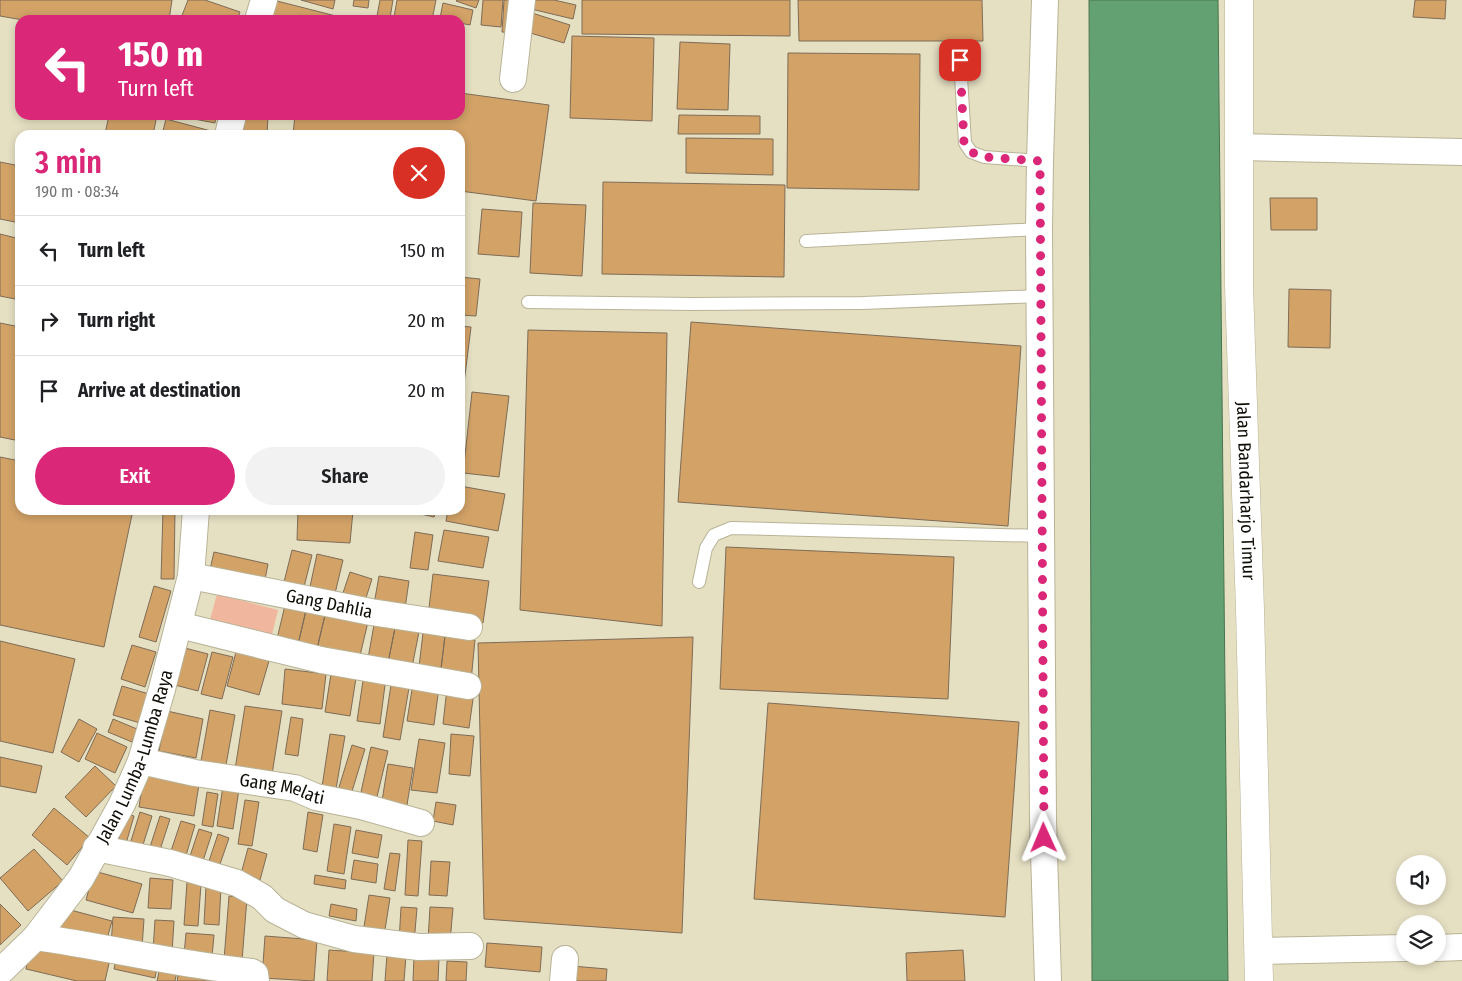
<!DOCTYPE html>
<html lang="en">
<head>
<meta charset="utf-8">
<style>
  :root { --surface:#fff; --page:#f2f2f2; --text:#202124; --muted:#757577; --line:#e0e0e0; --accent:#db2777 }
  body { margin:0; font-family:"Fira Sans Condensed",sans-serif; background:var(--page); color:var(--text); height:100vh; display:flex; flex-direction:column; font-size:19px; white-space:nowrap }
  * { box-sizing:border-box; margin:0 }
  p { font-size:16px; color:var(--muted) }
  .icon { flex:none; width:28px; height:28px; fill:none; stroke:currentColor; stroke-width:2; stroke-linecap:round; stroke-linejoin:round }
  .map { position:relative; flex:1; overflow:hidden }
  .panel { position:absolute; left:15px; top:130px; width:450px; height:385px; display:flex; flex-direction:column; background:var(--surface); border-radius:15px; box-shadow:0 2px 8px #0003 }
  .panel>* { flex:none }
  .banner { position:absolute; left:15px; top:15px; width:450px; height:105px; border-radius:15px; box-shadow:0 2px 8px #0003; background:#db2777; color:#fff; overflow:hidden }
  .buttons { position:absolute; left:1396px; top:855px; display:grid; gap:10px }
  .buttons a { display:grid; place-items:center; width:50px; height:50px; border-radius:50%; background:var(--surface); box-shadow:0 2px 8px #0003; font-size:25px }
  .pin { position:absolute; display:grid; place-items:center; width:42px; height:42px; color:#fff; margin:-21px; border-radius:10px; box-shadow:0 2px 8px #0006 }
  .me { position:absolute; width:55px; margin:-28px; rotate:359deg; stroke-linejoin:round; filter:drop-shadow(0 0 4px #0008) }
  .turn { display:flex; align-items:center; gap:18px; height:105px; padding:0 20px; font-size:22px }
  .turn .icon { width:65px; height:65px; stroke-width:2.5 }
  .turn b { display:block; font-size:35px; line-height:42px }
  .round { display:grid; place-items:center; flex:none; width:52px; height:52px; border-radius:26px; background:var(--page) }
  .headline { display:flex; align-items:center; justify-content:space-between; height:85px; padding:0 20px }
  h1 { font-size:30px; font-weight:600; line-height:38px; color:var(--accent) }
  .cta { display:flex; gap:10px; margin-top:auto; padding:10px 20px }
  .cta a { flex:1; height:58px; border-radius:30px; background:var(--accent); color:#fff; font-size:20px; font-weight:600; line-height:58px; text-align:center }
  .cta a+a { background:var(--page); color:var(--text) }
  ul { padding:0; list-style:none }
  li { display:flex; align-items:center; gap:15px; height:70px; padding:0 20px; border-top:1px solid var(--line) }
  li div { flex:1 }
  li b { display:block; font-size:19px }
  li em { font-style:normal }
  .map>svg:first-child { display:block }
</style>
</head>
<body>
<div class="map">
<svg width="1462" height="981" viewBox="0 0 1462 981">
  <rect width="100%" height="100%" fill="#e6e0c3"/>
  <path fill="#f0b79e" d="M217,594L278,610L270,643L208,627Z"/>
  <path fill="#63a172" stroke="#4a7451" d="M1089,0H1218L1228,981H1092Z"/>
  <path fill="#d2a267" stroke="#7e6c57" d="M0,0H172L169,20H23L0,16Z
    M188,0H205L240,12L237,20H186L181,18Z
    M273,0L336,16L335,20H268Z
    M301,0H335L333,9Z
    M354,0H369L368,8L353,6Z
    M380,0H393L390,18L377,16Z
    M397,0H436L432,20H407L394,17Z
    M457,0H479L476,8L456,1Z
    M483,0H503L501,27L481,25Z
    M504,0H518L516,33L502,32Z
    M533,0H554L576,5L573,19L531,9Z
    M582,0H790V36L582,34Z
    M798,0H982L983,41H799Z
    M1415,0H1446L1445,19L1413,17Z
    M443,3L473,10L470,25L460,23V20L440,18Z
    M532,13L570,25L564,43L527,32Z
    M572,36L654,38L652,121L570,118Z
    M680,42L730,44L728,110L677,109Z
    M788,53L920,54L919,190L787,188Z
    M460,93L549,105L536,201L460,191V135H293L295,115H460Z
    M109,115H157L153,135L105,134Z
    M173,115H216L215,123Z
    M245,115H268L267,135L243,133Z
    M679,115L760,116V134H678Z
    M166,119L211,131L210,135H162Z
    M686,138L773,139V175L686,173Z
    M0,162L20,166V223L0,219Z
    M603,182L785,185L784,277L602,274Z
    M1270,198H1317V230H1271Z
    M533,203L586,205L582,276L530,273Z
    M482,209L522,212L519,257L478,254Z
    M0,234L20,239V300L0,296Z
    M460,277L480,279L476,316L460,315Z
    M1289,289L1331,290L1330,348L1288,347Z
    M691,322L1021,346L1008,526L678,502Z
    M0,323L20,327V441L0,437Z
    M460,326L471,327L461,407H460Z
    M528,330L667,333L662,626L520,610Z
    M472,392L509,396L499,477L463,473Z
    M0,457L20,461V510H133L104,647L0,625Z
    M460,486L505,494L498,531L446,521L448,510H460Z
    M163,510H175L174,579H161Z
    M298,510L353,511L350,543L297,540Z
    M403,510H436L434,517Z
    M444,530L489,537L483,568L438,561Z
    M415,532L433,535L428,570L410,568Z
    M726,547L954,557L948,699L720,689Z
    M292,550L312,555L302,595L282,590Z
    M214,552L268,564L263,590L208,578Z
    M317,554L343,560L333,602L308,596Z
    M350,572L372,579L364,604L342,596Z
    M433,574L489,581L483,623L428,616Z
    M379,576L409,581L404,615L373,610Z
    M154,586L171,591L156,642L139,637Z
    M286,601L307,606L297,649L276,643Z
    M307,606L326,611L316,653L297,649Z
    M326,611L368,622L358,664L316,653Z
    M375,619L396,623L387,668L367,664Z
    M396,623L420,627L411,672L387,668Z
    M423,633L445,636L440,677L418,675Z
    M445,636L475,640L471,681L440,677Z
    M693,637L682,933L484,919L478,643Z
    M0,641L75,659L53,753L0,741Z
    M132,645L156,652L145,687L121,679Z
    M181,647L208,654L198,691L171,684Z
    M212,652L233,657L222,699L201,694Z
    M236,652L269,661L259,695L227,686Z
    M285,669L326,674L322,709L282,704Z
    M331,674L356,678L350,716L325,712Z
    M364,674L386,677L380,724L357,721Z
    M413,683L439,687L434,725L407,721Z
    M391,685L409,688L400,740L383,737Z
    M122,686L149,694L140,723L113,715Z
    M447,688L474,692L469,728L443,724Z
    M768,703L1019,722L1005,917L754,899Z
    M245,706L282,711L271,781L234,776Z
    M210,710L235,715L226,765L201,761Z
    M167,711L203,719L196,758L159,751Z
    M291,717L303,719L298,756L285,754Z
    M79,719L97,729L79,762L61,752Z
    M113,719L137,729L132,742L108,732Z
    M97,733L127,747L115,773L85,759Z
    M330,734L345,736L336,789L322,787Z
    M451,734L474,736L470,776L449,774Z
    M419,739L445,743L437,793L411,790Z
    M352,745L365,749L349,801L336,797Z
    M371,747L388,751L375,805L359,801Z
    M0,757L42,766L36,793L0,786Z
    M388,764L413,768L406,811L381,807Z
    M95,766L116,786L86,817L65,797Z
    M145,769L200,778L194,816L139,807Z
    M223,786L239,789L233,829L217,826Z
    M207,792L218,794L213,827L202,825Z
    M245,800L259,802L252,846L238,844Z
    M436,802L456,805L453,825L433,821Z
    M54,808L90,838L67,865L32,835Z
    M140,812L152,816L142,848L130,844Z
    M308,812L323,815L317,852L303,849Z
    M126,814L134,816L123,854L115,852Z
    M160,816L170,819L159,853L149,850Z
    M181,821L195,825L185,859L170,854Z
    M334,824L351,827L344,874L327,871Z
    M199,829L212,833L202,864L189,859Z
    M356,830L382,835L378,858L352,853Z
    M218,834L229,838L219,867L208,864Z
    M408,840L422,841L418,896L405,895Z
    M248,848L267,854L260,880L241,874Z
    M34,849L63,881L28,911L0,878Z
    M390,853L400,854L395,891L384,889Z
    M354,860L378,864L376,883L351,879Z
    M431,861L450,862L447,896L429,895Z
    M94,871L142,884L133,913L86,900Z
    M315,875L346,880L345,889L314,884Z
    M150,878L173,880L171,909L148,908Z
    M187,882L201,884L198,926L184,925Z
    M206,887L221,888L219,925L204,924Z
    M369,895L390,898L384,936L363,933Z
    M229,896L247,898L242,961L224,960Z
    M0,904L21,925L0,945Z
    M331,904L357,909L356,921L329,916Z
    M401,907L417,908L414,943L399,942Z
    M430,907L453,908L450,942L428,940Z
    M63,908L112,921L106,943L57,930Z
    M113,917L144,919L142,948L111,945Z
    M155,920L174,921L172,953L153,951Z
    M186,933L214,935L212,957L184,955Z
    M265,936L317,940L314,981L262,978Z
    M32,941L110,959L105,981H77L26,969Z
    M487,943L542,947L540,972L485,967Z
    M329,950L374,953L372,981H327Z
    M963,950L965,981H907L906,953Z
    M387,954L406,956L404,981H385Z
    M414,956L439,958L438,981H413Z
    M116,959L157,968L155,978L114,969Z
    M447,961L467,962L466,981H446Z
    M161,963L178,967L175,981H157Z
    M572,966L607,969L606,981H571Z
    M179,971L215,977L214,981H177Z"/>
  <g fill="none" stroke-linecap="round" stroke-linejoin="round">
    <g stroke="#b8b397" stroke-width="14">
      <path id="lane" d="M960,60L965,143L971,152L984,157L1040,161
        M806,241L1039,229
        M528,302L694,304L863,303L1040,296
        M699,582L706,548L714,535L731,528L1042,536"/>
    </g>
    <g stroke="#b8b397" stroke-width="28">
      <g id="street">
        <path d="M1045,0L1040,161L1039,229L1043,820L1048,981"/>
        <path d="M258,20L264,0"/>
        <path d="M513,79L522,0"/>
        <path d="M228,135L233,115"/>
        <path d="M1239,147L1462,152"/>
        <path id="s1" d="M191,576L371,612L469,627"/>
        <path d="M179,625L321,660L468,686"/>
        <path id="s2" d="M141,761L195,773L295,788L316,797L361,806L421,823"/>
        <path d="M96,848L170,863L237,883L262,897L275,910L304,925L354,939L419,947L470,946"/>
        <path d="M36,937C108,947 179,965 252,972L255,974L256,981"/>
        <path d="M1438,948L1462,947"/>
        <path d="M1259,951L1405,948"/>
        <path id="s3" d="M0,972L36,937L81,878L122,804L141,761L162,689L191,576L196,510"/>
        <path d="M563,981L565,959"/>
      </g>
    </g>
    <g stroke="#b8b397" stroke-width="29">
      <g id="secondary">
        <path id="s4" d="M1239,0V287L1250,609L1259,981"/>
      </g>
    </g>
    <use href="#lane" stroke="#fff" stroke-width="12"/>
    <use href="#street" stroke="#fff" stroke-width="26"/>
    <use href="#secondary" stroke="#fff" stroke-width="28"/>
  </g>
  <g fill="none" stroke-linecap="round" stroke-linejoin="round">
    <path stroke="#db2777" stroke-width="9" stroke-dasharray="0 16.2" d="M960,60L964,143L971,152L984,157L1040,161L1044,838"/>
  </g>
  <g text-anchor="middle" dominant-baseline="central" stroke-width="5" stroke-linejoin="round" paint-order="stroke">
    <g font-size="18" fill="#0e0c04" stroke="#fff">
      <text stroke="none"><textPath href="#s4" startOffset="491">Jalan Bandarharjo Timur</textPath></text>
      <text stroke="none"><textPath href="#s1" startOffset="141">Gang Dahlia</textPath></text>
      <text stroke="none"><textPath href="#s3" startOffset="258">Jalan Lumba-Lumba Raya</textPath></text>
      <text stroke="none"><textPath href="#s2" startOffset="144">Gang Melati</textPath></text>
    </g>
  </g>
</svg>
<div class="buttons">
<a><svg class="icon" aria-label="sound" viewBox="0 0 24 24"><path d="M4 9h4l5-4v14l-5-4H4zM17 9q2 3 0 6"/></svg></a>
<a><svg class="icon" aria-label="layers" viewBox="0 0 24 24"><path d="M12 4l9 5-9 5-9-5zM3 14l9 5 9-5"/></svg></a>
</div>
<div class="pin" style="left:960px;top:60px;background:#d93025"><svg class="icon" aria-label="arrive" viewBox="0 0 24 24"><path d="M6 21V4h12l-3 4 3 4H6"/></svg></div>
<svg class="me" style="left:1044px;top:838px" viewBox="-20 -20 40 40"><path d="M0-17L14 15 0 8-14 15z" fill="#db2777" stroke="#fff" stroke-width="4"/></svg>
<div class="banner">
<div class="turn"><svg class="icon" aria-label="left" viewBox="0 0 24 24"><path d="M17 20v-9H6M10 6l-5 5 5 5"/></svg><div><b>150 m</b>Turn left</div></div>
</div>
<section class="panel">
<div class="headline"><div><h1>3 min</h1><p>190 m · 08:34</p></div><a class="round" style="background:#d93025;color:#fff"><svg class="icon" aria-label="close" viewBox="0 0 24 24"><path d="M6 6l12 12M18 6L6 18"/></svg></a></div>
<ul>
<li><svg class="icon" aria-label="left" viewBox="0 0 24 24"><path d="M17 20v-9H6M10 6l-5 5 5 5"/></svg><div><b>Turn left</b></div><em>150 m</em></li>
<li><svg class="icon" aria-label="right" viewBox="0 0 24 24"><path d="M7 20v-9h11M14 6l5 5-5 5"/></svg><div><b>Turn right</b></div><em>20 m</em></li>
<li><svg class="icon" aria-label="arrive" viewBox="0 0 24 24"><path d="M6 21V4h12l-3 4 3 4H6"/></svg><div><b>Arrive at destination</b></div><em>20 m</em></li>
</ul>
<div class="cta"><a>Exit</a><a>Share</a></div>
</section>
</div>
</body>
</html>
